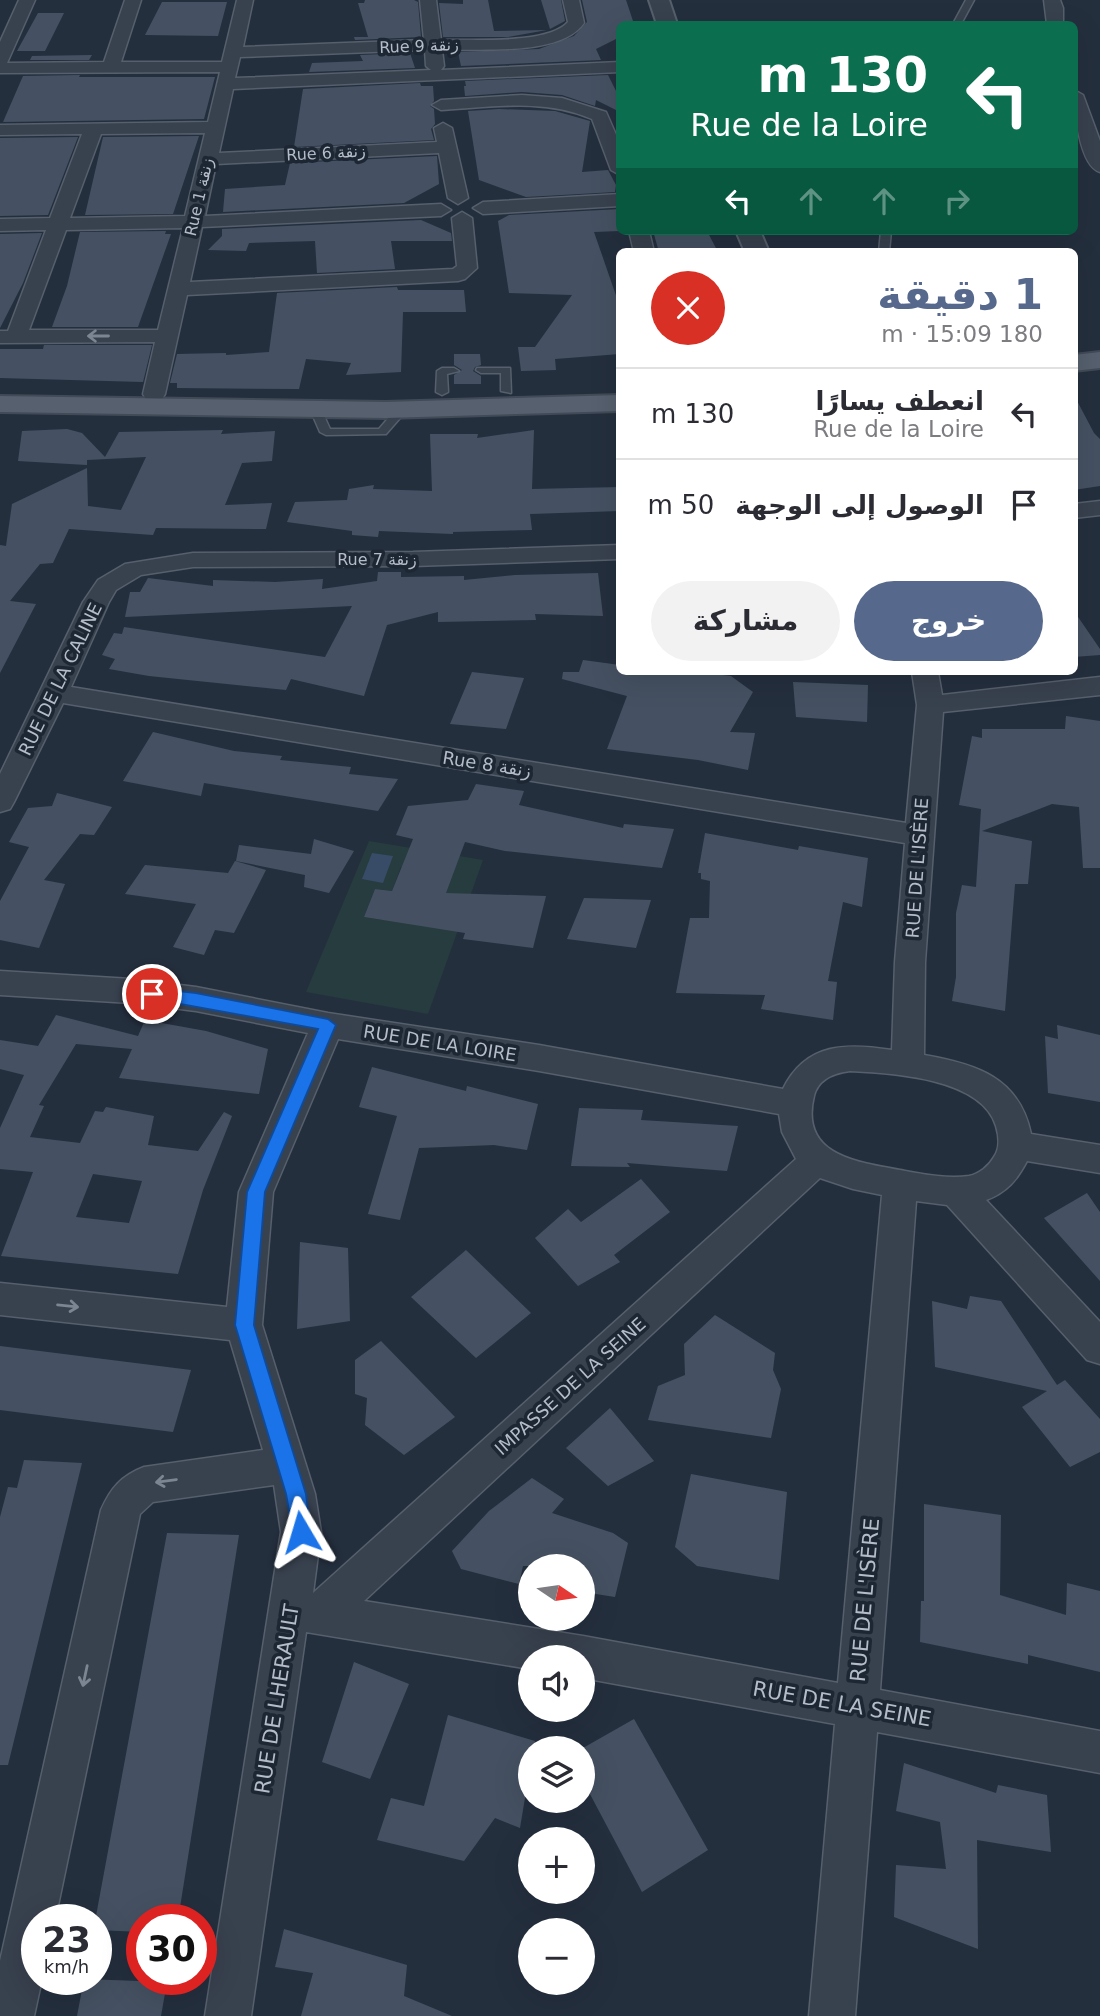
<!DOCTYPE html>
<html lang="ar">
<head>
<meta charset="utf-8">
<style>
  :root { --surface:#fff; --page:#f2f2f3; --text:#2b2b33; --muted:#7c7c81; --line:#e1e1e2; --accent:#56698c }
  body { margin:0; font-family:"DejaVu Sans","Noto Naskh Arabic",sans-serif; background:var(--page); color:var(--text); direction:rtl; height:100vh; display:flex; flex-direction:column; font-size:26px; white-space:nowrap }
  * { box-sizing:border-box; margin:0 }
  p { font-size:23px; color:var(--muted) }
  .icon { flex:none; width:38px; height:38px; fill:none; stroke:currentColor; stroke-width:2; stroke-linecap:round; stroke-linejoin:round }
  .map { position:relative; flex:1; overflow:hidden; direction:ltr }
  .drawer { position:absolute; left:616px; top:248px; width:462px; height:427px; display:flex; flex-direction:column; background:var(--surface); border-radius:10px; box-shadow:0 7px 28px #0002; direction:rtl }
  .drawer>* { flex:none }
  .top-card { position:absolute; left:616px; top:21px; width:462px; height:214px; border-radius:10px; box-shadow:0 7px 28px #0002; direction:rtl; background:#0b6e4f; color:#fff; overflow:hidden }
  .needle { width:46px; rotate:103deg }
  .tools { position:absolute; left:518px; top:1554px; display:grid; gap:14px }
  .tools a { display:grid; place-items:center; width:77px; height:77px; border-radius:50%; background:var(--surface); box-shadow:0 7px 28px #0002; font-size:35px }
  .speed { position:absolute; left:21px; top:1904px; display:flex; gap:14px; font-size:35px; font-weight:700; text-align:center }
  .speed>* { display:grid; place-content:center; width:91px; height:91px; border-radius:50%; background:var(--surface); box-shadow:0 7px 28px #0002; line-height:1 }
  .speed small { font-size:18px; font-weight:400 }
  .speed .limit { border:10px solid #d22; background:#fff; color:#111 }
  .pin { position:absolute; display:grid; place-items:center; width:60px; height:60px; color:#fff; margin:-30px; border:4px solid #fff; border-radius:50%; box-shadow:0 2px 7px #0007 }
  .me { position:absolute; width:77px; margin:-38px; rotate:353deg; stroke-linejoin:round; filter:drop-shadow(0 0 5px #0008) }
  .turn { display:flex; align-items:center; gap:24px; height:147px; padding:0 35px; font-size:32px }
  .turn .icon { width:91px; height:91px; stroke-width:2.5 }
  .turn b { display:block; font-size:49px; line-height:60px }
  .lanes { display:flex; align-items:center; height:66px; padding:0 35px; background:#0003; justify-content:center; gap:35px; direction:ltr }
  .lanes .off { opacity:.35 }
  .round { display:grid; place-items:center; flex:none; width:74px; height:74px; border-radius:37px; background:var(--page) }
  .head { display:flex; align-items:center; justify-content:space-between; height:119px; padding:0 35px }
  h1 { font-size:42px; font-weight:800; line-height:52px; color:var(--accent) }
  .cta { display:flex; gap:14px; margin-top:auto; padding:14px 35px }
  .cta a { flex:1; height:80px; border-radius:42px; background:var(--accent); color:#fff; font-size:28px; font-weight:800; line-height:80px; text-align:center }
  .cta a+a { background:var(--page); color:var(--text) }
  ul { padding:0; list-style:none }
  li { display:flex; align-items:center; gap:21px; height:91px; padding:0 35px; border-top:2px solid var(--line) }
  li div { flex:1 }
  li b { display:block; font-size:26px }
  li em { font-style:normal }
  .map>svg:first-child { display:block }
</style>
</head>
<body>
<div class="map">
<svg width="1100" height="2016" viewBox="0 0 1100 2016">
  <rect width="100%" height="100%" fill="#242f3e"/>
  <path fill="#263c3f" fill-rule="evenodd" d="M369,841L483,860L428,1014L306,992ZM401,867L426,872L446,894L436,905L428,927L383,916L382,920L364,917L375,889L392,891Z"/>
  <path fill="#394c67" d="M372,853L393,856L383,883L362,879Z"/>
  <path fill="#455162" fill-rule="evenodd" d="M365,0H414L418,2L421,37L355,40L354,37H368L358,3H364Z
    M463,0H488L494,31L547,30L508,37H443L439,3L463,4Z
    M541,0H561L565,21L550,29Z
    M582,0H626L634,24H620V37L596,49L601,60L461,66L458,52L539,49L574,36L587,22Z
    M162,2H227L218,36L145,35Z
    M38,13H64L45,51H17Z
    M410,53L415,68L309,72L312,63L363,61L360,55Z
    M92,55L89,60H30L32,56Z
    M80,75L79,77H215L204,119L3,122L23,76Z
    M608,75L620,99V112L596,100L595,106L562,95L522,92L465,96L464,86H466L465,81Z
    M420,83L421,86H433L434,101L430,106L434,109L435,124L431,129L434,140L294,147L303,89Z
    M499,109L555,111L590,121L582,172L608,170L616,185L615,192L526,197L479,180L468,111Z
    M199,136L173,214L85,215L103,137Z
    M78,137L48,215L0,216V138Z
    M437,156L439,184L404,203L223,212L225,189L285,185L290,163Z
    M620,209V231L594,232L620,307V354L555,359L556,370L521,371L518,347H535L572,295L509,293L498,221L509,215Z
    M421,220L451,233L452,241H391L395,269L317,273L315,241L249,243L246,251L208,250L222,236V229Z
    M166,231L165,234H171L138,327H52L67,286L80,232Z
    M653,231H707L718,252H659Z
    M42,233L23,283L0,328V234Z
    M397,287L398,290H464L466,312H403L401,372L346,375L351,363L306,359L299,389L177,388V383H170L177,354L226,353V355L269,352L277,293Z
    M44,345H152L143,382L0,378V349H43Z
    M454,354H480L481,365L475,367L473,371L481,376V384H454V375L462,370L454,365Z
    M1074,395L1094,433L1100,439V486L1074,490Z
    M67,429L82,433L105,457L119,432L223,430L221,434L275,431L272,461L242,463L225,505L272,503L266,529L156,528L153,535L69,529L53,563L40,564L10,601L36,604L0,673V545L6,546L12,504L87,468L88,506L121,510L146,457L87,460V465L18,461L22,431Z
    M534,430L532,489L620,487V511L530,514L532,530L453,532V534L379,531L378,537L352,535V531L287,522L295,502L347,500L349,489L374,485L373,489L432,491L430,434H478L477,438Z
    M378,572H401V577L464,576V580L515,575L598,573L603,616L535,614L536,620L438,622V612L387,625L364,696L291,679L286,690L149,676L109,669L115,659L102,655L114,633L122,634L124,627L325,657L352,606L125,617L130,592H140L148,578L213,586V580L275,582L323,579L322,589L377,581Z
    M1074,611L1100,649V655L1074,657Z
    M583,660L620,665V672H698L731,676L753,692L730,732L755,733L748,770L698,760L607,749L627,696L562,679L563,672H579Z
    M472,672L524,678L506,729L450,724Z
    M793,682L868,685L867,722L796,717Z
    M1066,716L1100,721V868H1083L1079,807L1052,804L982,831L1032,841L1028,884H1015L1005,1011L952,1001L956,977V913L962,885L976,887L981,809L959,805L972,736L982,738V729H1065Z
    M153,732L234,751L282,756L280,760L351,767L349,774L398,779L378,811L204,783L201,796L123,781Z
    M476,784L524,791L519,805L623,828L624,824L674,829L662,868L505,851L465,842L446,893L546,896L533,948L463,939L465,933L364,917L375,889L392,891L413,839L396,835L408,806L468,800Z
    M57,793L112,807L94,835L80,834L44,880L65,884L39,948L0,940V901L29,847L9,842L28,808L52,806Z
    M705,833L798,850L799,846L868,858L862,907L843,902L828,981L837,982L833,1020L761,1009L765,995L676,993L690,918H709L710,881L701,879V873H698Z
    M314,839L354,851L329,893L304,887L305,875L236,861L239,845L311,854Z
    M235,861L266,870L234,933L215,930L204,955L173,947L196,904L125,894L145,865L228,873Z
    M584,898L651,900L636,948L567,939Z
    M56,1015L138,1036L145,1020L206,1031L268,1049L259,1094L119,1078L132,1049L76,1044L39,1105L44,1106L30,1137L80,1143L95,1111L103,1112L106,1107L154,1116L148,1145L198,1151L224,1112L232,1116L203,1190L178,1274L1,1256L33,1172L0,1169V1128L24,1075L0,1069V1040L38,1046ZM93,1174L142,1181L129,1223L76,1217Z
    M1057,1025L1100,1035V1102L1048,1093L1045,1036L1058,1039Z
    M372,1067L466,1091L467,1086L538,1104L527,1150L494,1145L419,1148L400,1220L368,1214L397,1116L359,1107Z
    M579,1108L643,1110L641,1120L738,1126L727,1171L627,1163L630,1167L571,1166Z
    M641,1179L670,1212L614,1255L620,1262L578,1286L535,1238L568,1209L581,1222Z
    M1087,1193L1100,1212V1281L1044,1218Z
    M300,1242L348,1248L350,1321L297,1329Z
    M466,1250L531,1313L476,1358L411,1297Z
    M970,1296L1001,1301L1057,1385L1065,1380L1100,1419V1452L1070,1467L1022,1407L1047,1391L935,1367L932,1301L967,1309Z
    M715,1315L775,1353L773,1370L781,1389L771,1438L648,1420L658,1386L685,1375L684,1344Z
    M381,1341L455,1417L404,1455L365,1425L367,1398L355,1394V1360Z
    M0,1346L191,1370L173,1432L0,1410Z
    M610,1408L654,1461L608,1486L566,1448Z
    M24,1460L82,1463L8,1765H0V1517L8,1487L17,1488Z
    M691,1474L787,1492L779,1580L697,1566L675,1547Z
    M532,1478L564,1499L552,1513L613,1533L628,1543L615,1597L583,1592V1566H523L519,1584L461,1569L452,1551L489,1511Z
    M924,1504L1001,1515L1000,1595L1066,1615L1067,1583L1100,1591V1672L1028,1655V1664L920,1642L921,1601H924Z
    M167,1533L239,1535L178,1920H142V1932L96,1930V1916Z
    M354,1662L409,1684L370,1779L322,1762Z
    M448,1715L535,1741L534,1748H530V1768L520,1828L495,1818L464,1861L377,1840L391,1798L424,1806Z
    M634,1719L708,1850L642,1892L583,1781V1748Z
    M904,1763L996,1793L998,1785L1047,1795L1051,1852L977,1840L978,1949L894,1917L896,1865L946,1869L940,1822L896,1811Z
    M284,1929L407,1965L404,1996L452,2016H301L313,1973L275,1967Z
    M84,1979L167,1982L161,2016H77Z"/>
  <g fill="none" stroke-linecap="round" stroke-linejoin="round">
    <g stroke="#565f6c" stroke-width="3">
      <path id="service" d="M966,0H974L961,24H953Z
        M881,231H891L889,252H879Z
        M442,368H454L459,371L447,374L448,392L442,395L436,392L437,371Z
        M477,368H510L511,393L501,391V373H481L476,370Z
        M312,407H320L330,429H379L397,408L407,410L386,434L326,435L320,432L310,409Z"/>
    </g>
    <g stroke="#565f6c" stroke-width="3">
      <path id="minor" d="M19,0H35L7,63L104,62L125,0H141L121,62H222L237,0H253L243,47L424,40L420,0H436L441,40C471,39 548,45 568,22L563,0H579L584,23C560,57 481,48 442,50L444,66L441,70L620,62V72L233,89L219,153L437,142L434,128L443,123L452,128L468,198L458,204L448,198L439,153L216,164L205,216L441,204L451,210L441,216L202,227L190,282L453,269L457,266L452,218L462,212L472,218L477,268L465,279L458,281L187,295L165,394L162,399H146L143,394L155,342L0,343V331H8L46,230L0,231V219L50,218L82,134L0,135V125L208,122L220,72L0,73V42ZM425,50L426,66L431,70L235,78L240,57ZM205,133L185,216L70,218L101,134ZM183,228L158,330H29L66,230Z
        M1044,0H1060L1063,8V24H1047Z
        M1074,90L1083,95L1100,141V172C1079,166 1074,108 1074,90Z
        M522,95L562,98L606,112L620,144V175L611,170L592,119C544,98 492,107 441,110L432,105L441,100Z
        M620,194V206L483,214L473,208L483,202Z
        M629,231H649L654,252H634Z
        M1100,501V515L1074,518V504Z
        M620,545V559L413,566L193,567L141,575L116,590L109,602L71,687L906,823L917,705L912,672H938L942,695L1100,677V695L943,712L925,962L924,1055C976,1064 1019,1077 1031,1134L1100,1145V1173L1027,1161C1017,1180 1007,1192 986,1200L1100,1322V1364L1087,1360L947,1205L916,1201L880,1690L1100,1731V1773L877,1732L855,2016H809L835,1724L583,1678V1657H530V1669L306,1632L251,2016H205L281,1532L274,1485L153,1502L140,1514L55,1920H37V1979H42L34,2016H0V1961L101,1510C111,1488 121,1476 144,1467L263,1450L230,1340L0,1315V1283L227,1307L239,1192L308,1033L196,1011L131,1003L0,995V971L131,979L196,987L328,1013L539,1045L783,1089C806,1042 847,1043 892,1050L895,962L905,843L63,703L14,802L10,809L0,812V774L83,602L98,580L125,564L193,553L413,552ZM338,1039L539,1071L779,1114L782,1132L796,1159L313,1593L321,1532L315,1494L262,1325L273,1192ZM850,1071C892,1073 982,1078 996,1126C999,1136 1000,1149 994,1157C989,1166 979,1174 969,1176C946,1179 922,1174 900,1170C858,1162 799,1156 814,1096C818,1079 834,1073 850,1071ZM820,1178L853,1189L882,1195L838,1683L583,1636L364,1601Z"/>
    </g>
    <g stroke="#565f6c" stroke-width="4">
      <path id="tertiary" d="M649,0H669L677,24H657Z
        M736,231H760L769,252H745Z"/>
    </g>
    <g stroke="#414a57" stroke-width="4">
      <path id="primary" d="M1100,352V368L1074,371V355Z
        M620,395V411L386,418L0,412V396L386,402Z"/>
    </g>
    <use href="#service" fill="#38414e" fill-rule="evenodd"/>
    <use href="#minor" fill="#38414e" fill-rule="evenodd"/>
    <use href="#tertiary" fill="#38414e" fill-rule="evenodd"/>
    <use href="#primary" fill="#56606e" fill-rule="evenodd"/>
  </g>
  <defs><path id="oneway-shaft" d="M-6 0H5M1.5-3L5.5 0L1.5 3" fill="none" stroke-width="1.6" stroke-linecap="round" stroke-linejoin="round" transform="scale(1.75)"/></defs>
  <g stroke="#7c8592">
    <use href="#oneway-shaft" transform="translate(98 336) rotate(180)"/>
    <use href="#oneway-shaft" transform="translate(68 1306) rotate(6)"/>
    <use href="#oneway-shaft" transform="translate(166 1481) rotate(172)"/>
    <use href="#oneway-shaft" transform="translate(85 1676) rotate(102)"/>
  </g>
  <path fill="#1a73e8" stroke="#114b97" stroke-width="2" d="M152,988L196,993L328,1019L336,1025L265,1192L254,1325L306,1494L311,1532L308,1539L301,1542L294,1539L286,1494L235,1325L247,1192L318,1029L147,998L144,994Z"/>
  <g text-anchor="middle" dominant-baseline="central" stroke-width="7" stroke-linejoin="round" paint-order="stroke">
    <g font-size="16" fill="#b4bcc9" stroke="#1d2633">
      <text transform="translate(419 46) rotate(-2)">Rue 9 زنقة</text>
      <text transform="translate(326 153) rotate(-3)">Rue 6 زنقة</text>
      <text transform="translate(199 197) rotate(-77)">Rue 1 زنقة</text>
      <text x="377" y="559">Rue 7 زنقة</text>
    </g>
    <g font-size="18" fill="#b4bcc9" stroke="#1d2633">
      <text transform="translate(60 679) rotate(-64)">RUE DE LA CALINE</text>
      <text transform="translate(487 764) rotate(9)">Rue 8 زنقة</text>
      <text transform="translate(917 868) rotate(-86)">RUE DE L'ISÈRE</text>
      <text transform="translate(440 1043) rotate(9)">RUE DE LA LOIRE</text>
      <text transform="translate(570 1386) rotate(-42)">IMPASSE DE LA SEINE</text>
    </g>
    <g font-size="21" fill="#b4bcc9" stroke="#1d2633">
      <text transform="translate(865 1600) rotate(-85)">RUE DE L'ISÈRE</text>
      <text transform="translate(277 1699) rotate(-81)">RUE DE LHERAULT</text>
      <text transform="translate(842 1704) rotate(10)">RUE DE LA SEINE</text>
    </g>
  </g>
</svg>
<div class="tools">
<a><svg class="needle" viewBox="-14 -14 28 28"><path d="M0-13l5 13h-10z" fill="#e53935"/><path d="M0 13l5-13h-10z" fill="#7c7c81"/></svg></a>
<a><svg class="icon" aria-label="sound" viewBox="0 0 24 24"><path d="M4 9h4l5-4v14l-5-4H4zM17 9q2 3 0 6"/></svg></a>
<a><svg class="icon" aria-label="layers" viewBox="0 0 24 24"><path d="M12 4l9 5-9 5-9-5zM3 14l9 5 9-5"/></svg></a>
<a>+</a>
<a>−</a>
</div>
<div class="speed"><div>23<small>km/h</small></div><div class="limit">30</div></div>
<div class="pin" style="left:152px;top:994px;background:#d93025"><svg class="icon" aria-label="arrive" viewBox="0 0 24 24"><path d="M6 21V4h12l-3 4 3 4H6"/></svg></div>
<svg class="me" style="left:301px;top:1532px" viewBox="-20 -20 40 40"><path d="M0-17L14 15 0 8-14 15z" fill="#1a73e8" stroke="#fff" stroke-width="4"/></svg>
<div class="top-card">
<div class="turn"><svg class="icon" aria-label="left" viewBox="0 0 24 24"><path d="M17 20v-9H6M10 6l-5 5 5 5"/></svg><div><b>130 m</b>Rue de la Loire</div></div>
<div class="lanes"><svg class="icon" aria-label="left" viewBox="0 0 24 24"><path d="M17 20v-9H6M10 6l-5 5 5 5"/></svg><svg class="icon off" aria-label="ahead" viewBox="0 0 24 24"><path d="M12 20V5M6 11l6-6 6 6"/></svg><svg class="icon off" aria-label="ahead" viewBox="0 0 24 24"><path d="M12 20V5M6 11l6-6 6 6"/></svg><svg class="icon off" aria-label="right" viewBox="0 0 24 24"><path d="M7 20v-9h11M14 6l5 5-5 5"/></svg></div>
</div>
<section class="drawer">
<div class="head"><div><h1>1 دقيقة</h1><p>180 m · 15:09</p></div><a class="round" style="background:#d93025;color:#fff"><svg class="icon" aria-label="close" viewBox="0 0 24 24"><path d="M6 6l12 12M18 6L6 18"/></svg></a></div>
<ul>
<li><svg class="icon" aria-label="left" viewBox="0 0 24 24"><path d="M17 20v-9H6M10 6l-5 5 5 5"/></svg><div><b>انعطف يسارًا</b><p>Rue de la Loire</p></div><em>130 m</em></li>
<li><svg class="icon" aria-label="arrive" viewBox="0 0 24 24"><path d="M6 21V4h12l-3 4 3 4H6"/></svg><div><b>الوصول إلى الوجهة</b></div><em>50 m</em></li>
</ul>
<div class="cta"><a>خروج</a><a>مشاركة</a></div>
</section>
</div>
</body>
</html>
